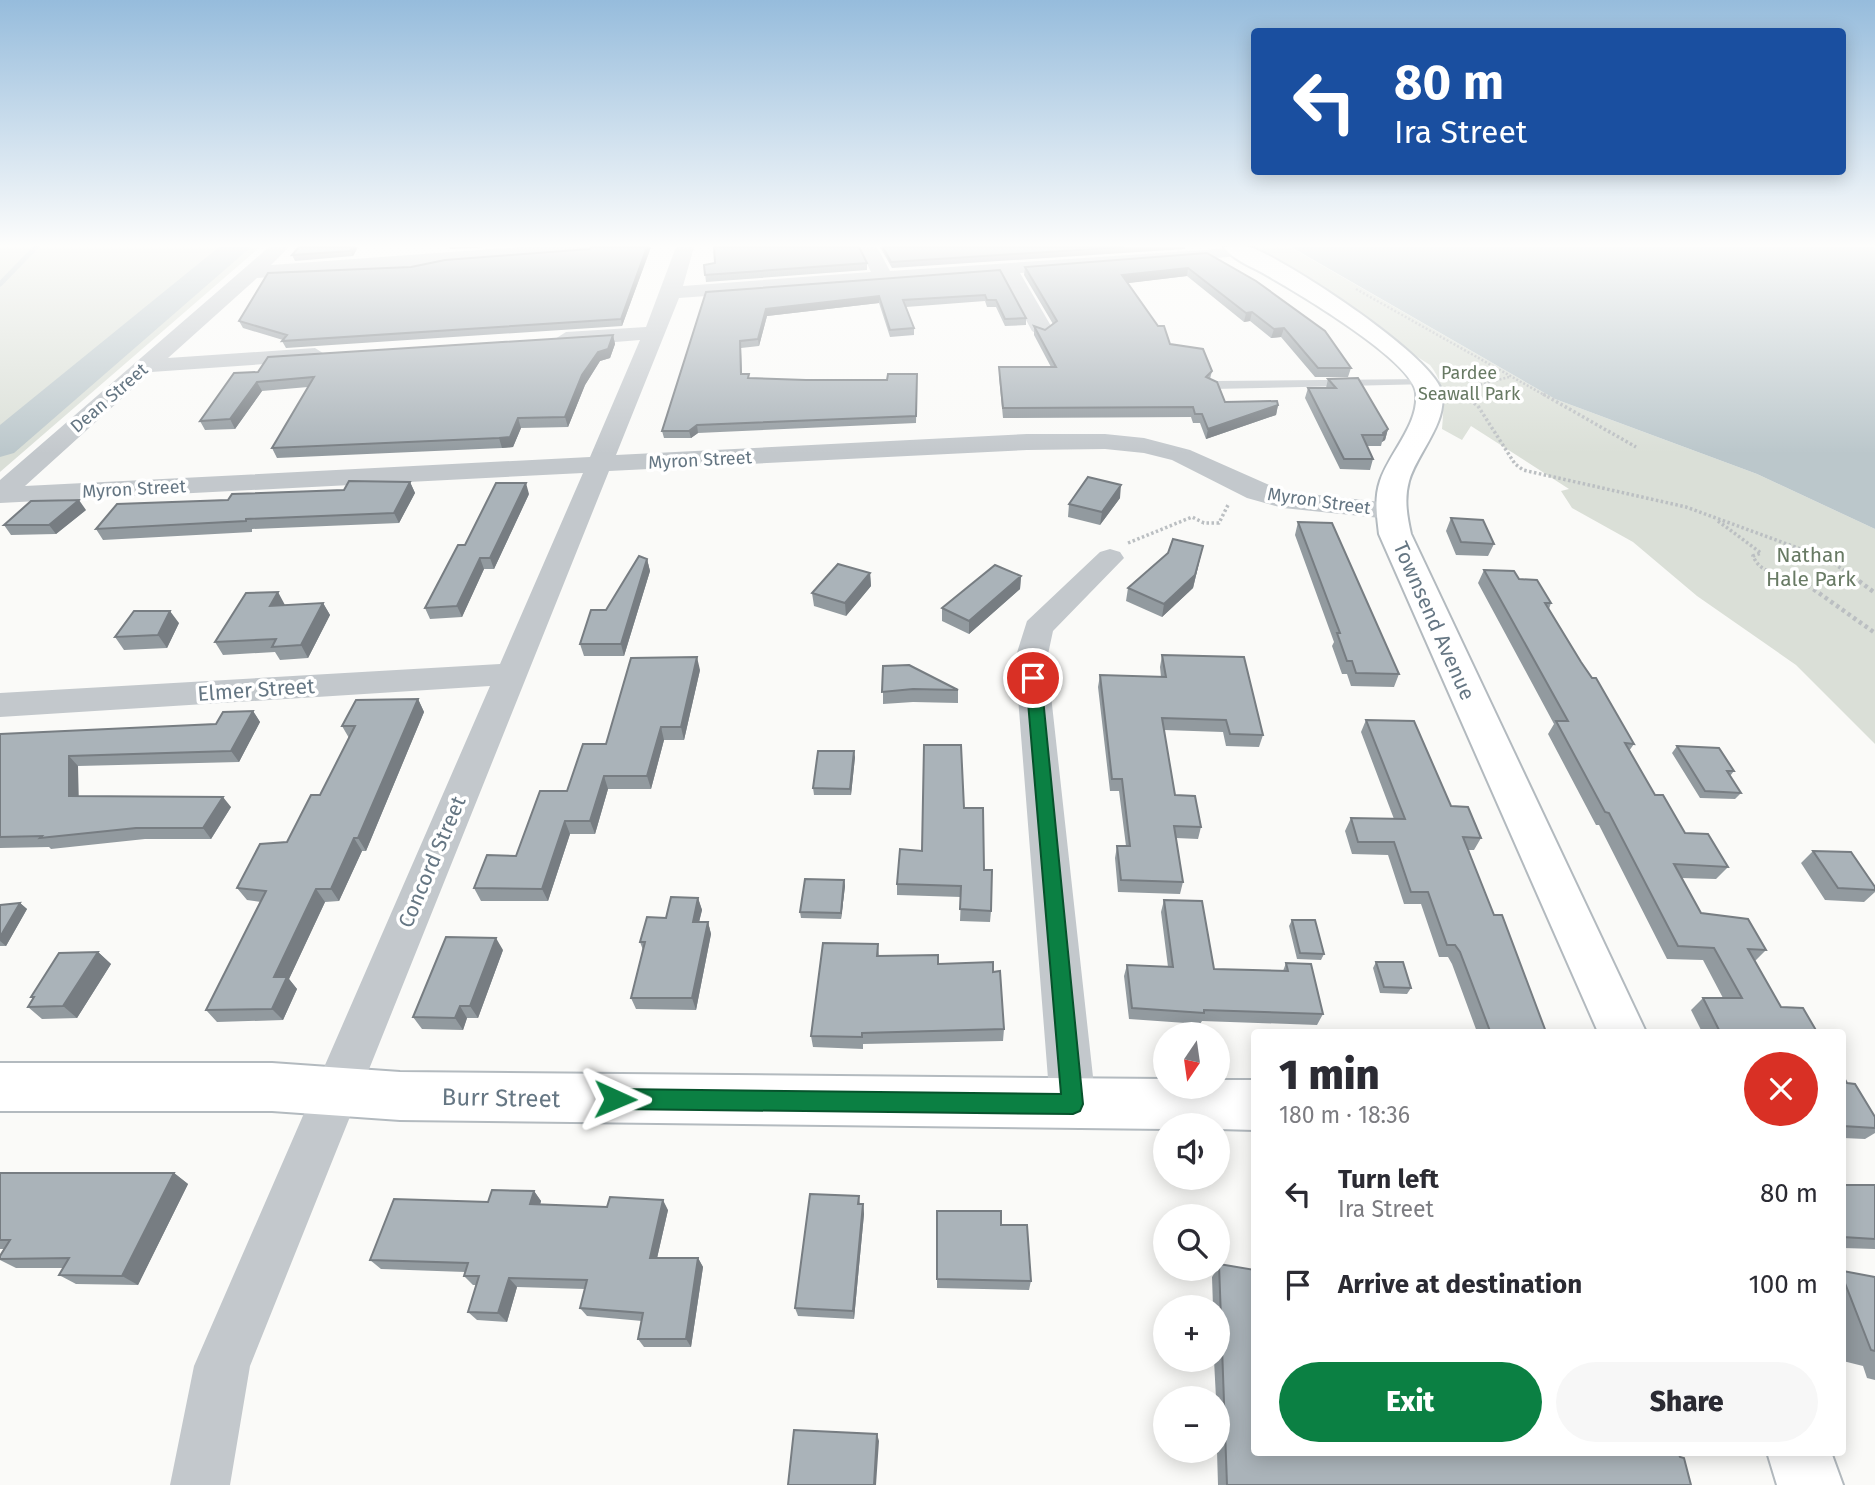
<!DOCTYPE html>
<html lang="en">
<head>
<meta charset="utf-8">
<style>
  :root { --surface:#fff; --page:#f7f7f7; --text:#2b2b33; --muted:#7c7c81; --accent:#0b8043 }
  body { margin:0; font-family:"Fira Sans",sans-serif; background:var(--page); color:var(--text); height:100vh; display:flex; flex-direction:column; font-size:26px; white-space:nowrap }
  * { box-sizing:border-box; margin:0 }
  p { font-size:23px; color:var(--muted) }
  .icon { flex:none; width:38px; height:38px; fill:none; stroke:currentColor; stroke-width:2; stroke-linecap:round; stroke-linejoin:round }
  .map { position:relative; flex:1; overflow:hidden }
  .side { position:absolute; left:1251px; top:1029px; width:595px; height:427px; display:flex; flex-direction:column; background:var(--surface); border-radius:7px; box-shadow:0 4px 18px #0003 }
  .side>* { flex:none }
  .banner { position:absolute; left:1251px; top:28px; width:595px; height:147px; border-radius:7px; box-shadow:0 4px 18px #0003; background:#1a4fa0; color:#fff; overflow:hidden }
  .needle { width:46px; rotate:193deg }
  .controls { position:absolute; left:1153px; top:1022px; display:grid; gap:14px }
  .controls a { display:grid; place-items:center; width:77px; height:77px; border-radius:50%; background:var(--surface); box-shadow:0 4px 18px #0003; font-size:35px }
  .pin { position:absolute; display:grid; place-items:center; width:60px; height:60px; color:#fff; margin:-30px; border:4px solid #fff; border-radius:50%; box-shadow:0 2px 7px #0007 }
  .me { position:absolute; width:77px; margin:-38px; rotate:91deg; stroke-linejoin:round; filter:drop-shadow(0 0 5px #0008) }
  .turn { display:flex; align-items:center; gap:24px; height:147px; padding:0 28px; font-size:32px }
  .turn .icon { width:91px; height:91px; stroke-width:2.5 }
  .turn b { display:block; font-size:49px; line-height:60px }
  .round { display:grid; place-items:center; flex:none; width:74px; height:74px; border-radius:37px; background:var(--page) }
  .head { display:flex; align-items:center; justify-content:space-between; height:119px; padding:0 28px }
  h1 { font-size:42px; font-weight:800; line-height:52px }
  .primary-button { display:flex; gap:14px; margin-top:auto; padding:14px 28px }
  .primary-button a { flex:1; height:80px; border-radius:42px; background:var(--accent); color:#fff; font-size:28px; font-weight:800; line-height:80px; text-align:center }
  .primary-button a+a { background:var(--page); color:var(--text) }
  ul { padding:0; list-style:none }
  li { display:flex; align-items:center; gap:21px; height:91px; padding:0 28px }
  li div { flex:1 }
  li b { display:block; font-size:26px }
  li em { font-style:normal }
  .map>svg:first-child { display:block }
</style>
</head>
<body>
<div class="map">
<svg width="1875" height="1485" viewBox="0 0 1875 1485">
  <rect width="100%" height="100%" fill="#fafaf8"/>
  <path fill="#dadfd7" d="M0,247H260L0,472Z
    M1246,247H1290L1555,399L1757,474L1875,529V744L1796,665L1697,596L1633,542L1572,508L1561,491L1569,489L1471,426L1462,440L1442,429C1444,405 1446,385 1430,365Z"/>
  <path fill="#bbc7cb" d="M1291,247H1875V529L1757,474L1555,399Z"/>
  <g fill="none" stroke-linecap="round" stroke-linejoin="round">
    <path stroke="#bbc7cb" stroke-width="5" d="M0,284L36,247"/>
    <path fill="#bbc7cb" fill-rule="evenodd" d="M219,247H251L14,453L0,457V425Z"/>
    <g stroke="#b3babf" stroke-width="4">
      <path id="secondary" d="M1224,247C1231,246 1243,245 1250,247C1285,259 1437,358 1442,393C1447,424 1417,453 1409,481C1404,499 1407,516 1411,534L1646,1032H1598L1379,534C1377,516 1374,499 1380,481C1389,453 1419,425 1416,393C1413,361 1298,293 1268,276C1255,268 1232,260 1224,247Z
        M0,1063H272L400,1072L1166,1079V1087H1218V1080H1255V1130L1218,1129V1125H1166V1129L400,1120L272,1111H0Z
        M1767,1452H1831L1843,1485H1777Z"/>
    </g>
    <path stroke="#bbbfc2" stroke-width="2.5" stroke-dasharray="2 2" stroke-linecap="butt" d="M1356,289L1546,396
      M1457,391L1464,396
      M1457,391L1509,377"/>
    <path stroke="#bbbfc2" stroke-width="3.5" stroke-dasharray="2.5 2.5" stroke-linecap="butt" d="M1462,394L1478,406L1515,464L1523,470L1686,507L1828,559L1861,583
      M1543,394L1636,447
      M1718,521L1761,553L1753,556C1763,579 1786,570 1804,583
      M1128,543L1192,517L1204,523H1219L1229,503"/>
    <path stroke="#bbbfc2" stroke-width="4.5" stroke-dasharray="3.5 3.5" stroke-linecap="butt" d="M1802,581L1875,633
      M1859,581L1875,593"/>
    <path fill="#c3c8cc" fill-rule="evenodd" d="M1426,379L1432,382L1430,384L1213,389L1207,385L1213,381Z"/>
    <path fill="#c3c8cc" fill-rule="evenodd" d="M269,247H289L271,265L519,247H599L590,253L257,278L168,358L315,348L326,355L323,360L151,372L25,486L590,457L640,340L566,346L555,339L566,332L646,327L676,247H694L683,286L871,272L859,247H877L890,271L1248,247L1250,250L1248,254L1241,256L1020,273L1054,331L1043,337L1032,331L1001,274L679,298L616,455L1027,434H1105L1144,438L1190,450L1283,491L1390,503L1400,505L1404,511L1400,517L1390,519L1283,508L1247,498L1172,460L1144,453L1105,449L1027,450L609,471L250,1366L230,1485H170L194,1366L490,686L0,717V693L500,664L583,473L0,503V480Z
      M1110,549L1120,552L1124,558L1053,631L1047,659L1096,1104L1090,1120L1073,1126L1056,1120L1050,1104L1015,659L1027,621L1100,552Z"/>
    <use href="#secondary" fill="#fff" fill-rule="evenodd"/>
  </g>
  <path fill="#929a9f" d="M299,247H358L353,256L295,261L292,255Z
    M449,247H489L450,249Z
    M592,247H651L622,326L286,348L282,341L283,340L243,328L239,321L411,267L589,249Z
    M880,247H1185V249L892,268Z
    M1207,253L1351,368L1348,377H1315L1281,337L1271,338L1250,321L1244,322L1187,276L1127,283L1170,344L1212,371L1210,379L1225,402L1278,405L1276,415L1206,439L1200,423H1193L1191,417L1003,418L999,376V367H1051L1034,335V326L1045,330L1053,324L1024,275L1025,267Z
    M867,263V270L706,282L704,265Z
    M1000,270L1026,318V325L1005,326L996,307H987L985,301L906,307L914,328V335L890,337L879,303L767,316L759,346L741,348L742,374H749V378L806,380H887L917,374L916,423L698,433L691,438H664L662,431L706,292Z
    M613,335L615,344L610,358L600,361L585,385L568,427L521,428L513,447L502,448L277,458L272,448L308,387L262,391L235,429L205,430L200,421L258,372Z
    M1328,379L1388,429L1385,440L1382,442L1381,446H1367L1373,459L1370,470L1340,469L1305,398L1308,388H1326Z
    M410,482L415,493L399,523L252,529V532L103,540L96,529L228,500L344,490Z
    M529,494L494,569H484L462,617L430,619L425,608L465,545Z
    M1120,498L1100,525L1068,517L1069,504Z
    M86,510L56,534L11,535L4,525Z
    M1451,518L1494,544L1488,556L1456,555L1446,531Z
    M1298,522L1399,674L1394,687L1351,686L1347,674H1342L1332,646L1334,642L1295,535Z
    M1203,546L1193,588L1162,617L1126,601L1128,588Z
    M647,559L650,571L624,656H584L580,644L606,610Z
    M1484,570L1551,603L1549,609L1581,662L1634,744L1629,751L1655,795L1685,833L1728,867L1716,879L1681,878L1701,913L1766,950L1755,961L1781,1007L1817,1032H1702L1691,1010L1703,998H1723L1703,960L1667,959L1599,825H1596L1548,734L1554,724L1478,583Z
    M870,573L871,586L846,616L814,606L812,593Z
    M1021,576L1020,589L969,634L942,621V608Z
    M323,603L330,615L308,658L280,660L275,652L223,655L215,642L285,605Z
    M179,623L167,648L124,650L115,637Z
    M1162,655L1263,735L1259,747L1226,746L1223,732L1164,730L1175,795L1201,827L1198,839L1176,838L1183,882L1180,894L1118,892L1115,858L1117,846H1126L1119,791H1110L1098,687L1100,675L1161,677L1160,667Z
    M883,666L958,690V703L913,702L883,704Z
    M700,670L684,740H664L651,789H608L595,834H570L548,901H481L474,888L516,856L567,791L606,744Z
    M418,699L424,712L366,851H362L339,901L325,902L289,979L297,989L283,1020L217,1022L206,1010L261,902L247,900L237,888L287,842L320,795L349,738L342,726Z
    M253,711L260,722L239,762L78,766V796L231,807L211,839H145L51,849L49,847L0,848V734L216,724Z
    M1366,720L1481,838L1474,850H1468L1494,915L1546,1032H1477L1452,964L1448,957H1439L1421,904H1404L1388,855L1352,854L1345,831L1351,818L1394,819L1361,732Z
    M1677,746L1734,771L1730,776L1741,793L1735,799L1700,798L1672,753Z
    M855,757L851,795H814L813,788Z
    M964,808L984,870L991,911L990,922L960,921L961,897L897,895V884L922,851Z
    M1813,851L1875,887V892L1864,902L1825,900L1801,863Z
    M844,880L845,886L841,919L801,918L800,912Z
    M698,898L702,910L699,922H708L711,934L696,1010L636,1009L631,998L643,950L640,942L666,918Z
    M1164,900L1214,969L1283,971L1286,963L1323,1014L1317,1025L1202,1021L1200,1024L1129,1019L1124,976L1127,965L1168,967L1161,912Z
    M20,903L27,909L6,946H0V905Z
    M1292,920L1324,954L1321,960L1297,959L1289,926Z
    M878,944L879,956L993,972L1004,1029L1003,1041L863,1044V1049L813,1047L811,1036Z
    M503,950L478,1018H467L463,1030L422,1029L413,1017Z
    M98,952L111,964L77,1018L42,1019L28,1007L33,999L31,997Z
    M1376,962L1411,988L1407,994L1380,993L1373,968Z
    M1843,1076L1847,1083L1875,1117V1133L1865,1139L1843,1138Z
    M0,1173H174L188,1184L138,1285L76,1284L59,1275L64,1268H16L0,1260V1256L4,1249H0Z
    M1843,1185H1875V1249L1843,1248Z
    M534,1191L541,1201L540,1205L668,1210L657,1258H698L703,1267L691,1347H644L638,1339L642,1321L587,1316L580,1308L585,1289L517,1287L507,1322L477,1320L468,1312L477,1285H473L464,1276L465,1272L381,1269L370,1260L488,1202Z
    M859,1196L860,1204H863L864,1214L854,1319L798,1316L795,1308Z
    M937,1211L1031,1281L1029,1290L937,1288Z
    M1219,1264L1255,1452L1691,1485H1218L1217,1451H1218V1398H1216L1214,1360H1218V1307H1213L1212,1277L1217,1269H1218Z
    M1843,1271L1875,1277V1380L1867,1378L1863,1366L1843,1361Z"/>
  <path fill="#777d82" d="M353,247H358L353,256L350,251Z
    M647,247H651L622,326L621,319Z
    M1188,268L1187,276L1121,284L1122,275Z
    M879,296V303L767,316L759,346L758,339L766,309Z
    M1252,312L1250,321L1244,322L1246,313Z
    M1284,328L1281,337L1271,338L1274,329Z
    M613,335L615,344L610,358L600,361L585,385L568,427L565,417L582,375L598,352Z
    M257,382L262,391L235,429L230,419Z
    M1278,405L1276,415L1206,439L1208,429Z
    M518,418L521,428L513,447L502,448L499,438Z
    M697,425L698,433L691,438L689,431Z
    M1388,429L1385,440L1382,442L1384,435L1383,433Z
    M410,482L415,493L399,523L394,513Z
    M526,483L529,494L494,569L490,558Z
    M1121,485L1120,498L1100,525L1102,512Z
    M79,500L86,510L56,534L49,525Z
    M1203,546L1193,588L1162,617L1164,604Z
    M480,558L484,569L462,617L457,606Z
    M647,559L650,571L624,656L621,644Z
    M870,573L871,586L846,616L845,603Z
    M1021,576L1020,589L969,634V621Z
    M278,592L285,605L270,606Z
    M323,603L330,615L308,658L301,645Z
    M170,611L179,623L167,648L158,635Z
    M697,657L700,670L684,740L681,727Z
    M418,699L424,712L366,851L358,838Z
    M253,711L260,722L239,762L231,751Z
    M661,727L664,740L651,789L647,776Z
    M854,751L855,757L851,795L850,789Z
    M69,756L78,766L79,807L69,796Z
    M604,776L608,789L595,834L590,821Z
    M223,797L231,807L211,839L203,828Z
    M565,821L570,834L548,901L542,889Z
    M354,838L362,851L339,901L331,889Z
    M844,880L845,886L841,919V913Z
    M316,889L325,902L289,979L297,989L283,1020L272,1009L274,977Z
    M698,898L702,910L696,934L693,922Z
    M20,903L27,909L6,946L0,941V937Z
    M708,922L711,934L696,1010L692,998Z
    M496,938L503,950L478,1018L470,1006Z
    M98,952L111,964L77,1018L63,1006Z
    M460,1006L467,1018L463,1030L455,1018Z
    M174,1173L188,1184L138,1285L122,1276Z
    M534,1191L541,1201L537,1214L530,1204Z
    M663,1200L668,1210L655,1267L650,1258Z
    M863,1204L864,1214L854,1319L853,1311Z
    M698,1258L703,1267L691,1347L686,1339Z
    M509,1278L517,1287L507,1322L498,1313Z
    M877,1434L879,1441L876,1485H874Z"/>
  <path fill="#aab3b9" stroke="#777d82" stroke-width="2" d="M299,247H353L350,251L292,255Z
    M592,247H647L621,319L282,341L287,335L239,321L268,273L411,267L445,260L589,249Z
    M714,247H859L867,263L705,275L704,265L715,263Z
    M883,247H1124L891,262Z
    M1207,253L1256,281L1325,331L1351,368H1318L1284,328L1274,329L1252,312L1246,313L1188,268L1122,275L1158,326H1164L1170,344L1203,349L1212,371L1206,377L1217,382L1225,402L1277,401L1278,405L1208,429L1202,414H1195L1193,407L1003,408L999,367H1056L1034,326L1045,330L1057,321L1025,267Z
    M1000,270L1026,318L1005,319L996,300H987L985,295L903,300L914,328L890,330L879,296L766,309L758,339L740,341L741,374H749L748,378L806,380H887L888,374H917L916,416L697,425L689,431H662L706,292Z
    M613,335L608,349L598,352L582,375L565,417L518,418L510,437L499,438L272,448L314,377L257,382L230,419L200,421L234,373L258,372L268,357Z
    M1358,378L1388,429L1383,433L1384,435H1362L1373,459H1344L1308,388H1336L1328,379Z
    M1088,477L1121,485L1102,512L1069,504Z
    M349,481L410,482L394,513L246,519V521L96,529L117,504L228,500L232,494L344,490Z
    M496,483H526L490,558H480L457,606L425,608L458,545H465Z
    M79,500L49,525H4L31,501Z
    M1451,518L1483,520L1494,544L1461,542Z
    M1298,522L1332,523L1399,674L1356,673L1352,661H1347L1337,633H1340Z
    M1173,539L1203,546L1195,575L1164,604L1128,588L1168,553Z
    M639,556L647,559L621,644H580L591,610H606Z
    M838,564L870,573L845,603L812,593Z
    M995,565L1021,576L969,621L942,608Z
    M1484,570L1514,571L1519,579L1537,580L1551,603H1545L1581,662L1592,678H1596L1634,744L1625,743L1655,795H1663L1685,833L1708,834L1728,867L1674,864L1701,913L1748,919L1766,950L1748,949L1781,1007L1803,1008L1817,1032H1720L1703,998H1742L1714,948L1678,946L1609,813L1605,812L1556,721H1568Z
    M278,592L270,606L323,603L301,645L272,647L276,639L215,642L246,593Z
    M134,611H170L158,635L115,637Z
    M1162,655L1244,657L1263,735L1230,734L1226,720L1162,718L1175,795L1195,796L1201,827L1174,826L1183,882L1121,880L1117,846H1130L1122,779H1112L1100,675L1166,677Z
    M697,657L681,727H661L647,776H604L590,821H565L542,889L474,888L487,855L516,856L540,791H567L583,744H606L631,658Z
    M909,665L958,690L913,689L882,692L883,666Z
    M418,699L358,838H354L331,889H316L274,977H287L272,1009L206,1010L266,891L237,888L260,844L287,842L311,795H320L355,726H342L356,700Z
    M253,711L231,751L69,756V796L223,797L203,828H136L40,838L42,836L0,837V734L216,724L223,712Z
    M1366,720L1414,721L1451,806L1468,807L1481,838L1463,837L1494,915H1502L1546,1032L1490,1031L1460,952L1455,945H1447L1428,892H1411L1394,842H1358L1351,818L1405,819Z
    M924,745H961L964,808H983L984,870H992L991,911L960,909L961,886L897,884L900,849L922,851Z
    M1677,746L1719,748L1734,771H1727L1741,793L1705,791Z
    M818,751H854L850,789L813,788Z
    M1813,851L1851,852L1875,887V890L1838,888Z
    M805,879L844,880L841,913L800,912Z
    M671,897L698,898L693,922H708L692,998H631L645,942H640L647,917L666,918Z
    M1164,900L1202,901L1214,969L1288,971L1286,963L1311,964L1323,1014L1204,1010V1013L1132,1008L1127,965L1173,967Z
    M20,903L0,937V905Z
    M1292,920H1315L1324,954L1300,953Z
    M446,937L496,938L470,1006H460L455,1018L413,1017Z
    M823,943L878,944L877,956L938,955V964L993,962V972L1000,971L1004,1029L862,1033V1037L811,1036Z
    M98,952L63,1006L28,1007L34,997H31L59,953Z
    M1376,962H1403L1411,988L1384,987Z
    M1843,1076L1847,1083L1855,1084L1875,1117V1128L1843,1126Z
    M0,1173H174L122,1276L59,1275L69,1258L0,1259V1256L10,1240H0Z
    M1843,1185H1875V1239L1843,1237Z
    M492,1190L534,1191L530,1204L607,1207L610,1197L663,1200L650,1258H698L686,1339H638L643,1313L580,1308L587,1280L509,1278L498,1313L468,1312L479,1276H464L468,1263L370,1260L394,1199L488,1202Z
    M810,1194L859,1196L858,1204H863L853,1311L795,1308Z
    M937,1211H1001V1225H1027L1031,1281L937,1279Z
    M1219,1264L1255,1270V1452H1678L1680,1457L1684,1458L1691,1485H1227Z
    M1843,1271L1875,1277V1351L1871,1350L1843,1278Z
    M794,1430L877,1434L874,1485H788Z"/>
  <linearGradient id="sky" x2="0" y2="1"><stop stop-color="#96bcdc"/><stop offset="0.54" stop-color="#fdfdfc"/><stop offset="1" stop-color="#fdfdfc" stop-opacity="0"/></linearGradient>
  <rect width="1875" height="454" fill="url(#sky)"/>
  <path fill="#0b8043" stroke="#07532c" stroke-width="2" d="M1033,673L1041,678L1083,1104L1080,1111L1073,1114L615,1109L608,1106L605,1099L608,1092L615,1089L1061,1094L1026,678Z"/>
  <g text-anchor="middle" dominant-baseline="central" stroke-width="7" stroke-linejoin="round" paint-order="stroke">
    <g font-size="18" fill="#687a64" stroke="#fff">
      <text x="1469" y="373">Pardee<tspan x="1469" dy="21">Seawall Park</tspan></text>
    </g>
    <g font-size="18" fill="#657683" stroke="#fff">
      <text transform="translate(109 398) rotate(-41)">Dean Street</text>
      <text transform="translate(700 460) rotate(-3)">Myron Street</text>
      <text transform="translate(134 489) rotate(-3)">Myron Street</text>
      <text transform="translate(1319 501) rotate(8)">Myron Street</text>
    </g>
    <g font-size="21" fill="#687a64" stroke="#fff">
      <text x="1811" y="555">Nathan<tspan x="1811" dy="24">Hale Park</tspan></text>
    </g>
    <g font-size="21" fill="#657683" stroke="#fff">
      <text transform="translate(1434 621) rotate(66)">Townsend Avenue</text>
      <text transform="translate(256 690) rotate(-4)">Elmer Street</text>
      <text transform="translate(432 862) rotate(-67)">Concord Street</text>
    </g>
    <g font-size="24" fill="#657683" stroke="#fff">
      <text transform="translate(501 1098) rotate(1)">Burr Street</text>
    </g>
  </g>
</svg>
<div class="controls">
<a><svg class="needle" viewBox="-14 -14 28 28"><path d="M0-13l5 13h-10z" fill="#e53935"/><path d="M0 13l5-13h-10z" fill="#7c7c81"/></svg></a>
<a><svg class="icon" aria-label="sound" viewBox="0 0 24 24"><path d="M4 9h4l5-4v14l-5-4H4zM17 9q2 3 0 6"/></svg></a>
<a><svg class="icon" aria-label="search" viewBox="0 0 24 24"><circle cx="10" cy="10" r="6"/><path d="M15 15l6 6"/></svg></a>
<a>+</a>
<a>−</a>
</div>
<div class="pin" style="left:1033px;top:678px;background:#d93025"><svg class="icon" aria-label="arrive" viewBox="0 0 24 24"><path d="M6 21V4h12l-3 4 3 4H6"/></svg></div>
<svg class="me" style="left:615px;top:1099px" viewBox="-20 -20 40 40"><path d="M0-17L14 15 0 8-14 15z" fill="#0b8043" stroke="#fff" stroke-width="4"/></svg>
<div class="banner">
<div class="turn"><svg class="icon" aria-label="left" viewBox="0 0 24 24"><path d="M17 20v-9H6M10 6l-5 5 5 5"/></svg><div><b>80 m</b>Ira Street</div></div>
</div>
<section class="side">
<div class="head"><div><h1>1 min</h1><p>180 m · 18:36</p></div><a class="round" style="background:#d93025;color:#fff"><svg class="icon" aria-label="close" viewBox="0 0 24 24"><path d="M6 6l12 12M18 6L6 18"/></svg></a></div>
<ul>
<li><svg class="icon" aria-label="left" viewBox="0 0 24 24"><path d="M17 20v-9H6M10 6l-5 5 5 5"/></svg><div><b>Turn left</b><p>Ira Street</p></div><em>80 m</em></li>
<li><svg class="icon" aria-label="arrive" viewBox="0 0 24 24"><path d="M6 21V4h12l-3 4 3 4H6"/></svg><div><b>Arrive at destination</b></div><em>100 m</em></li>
</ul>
<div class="primary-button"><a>Exit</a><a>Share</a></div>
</section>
</div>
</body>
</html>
